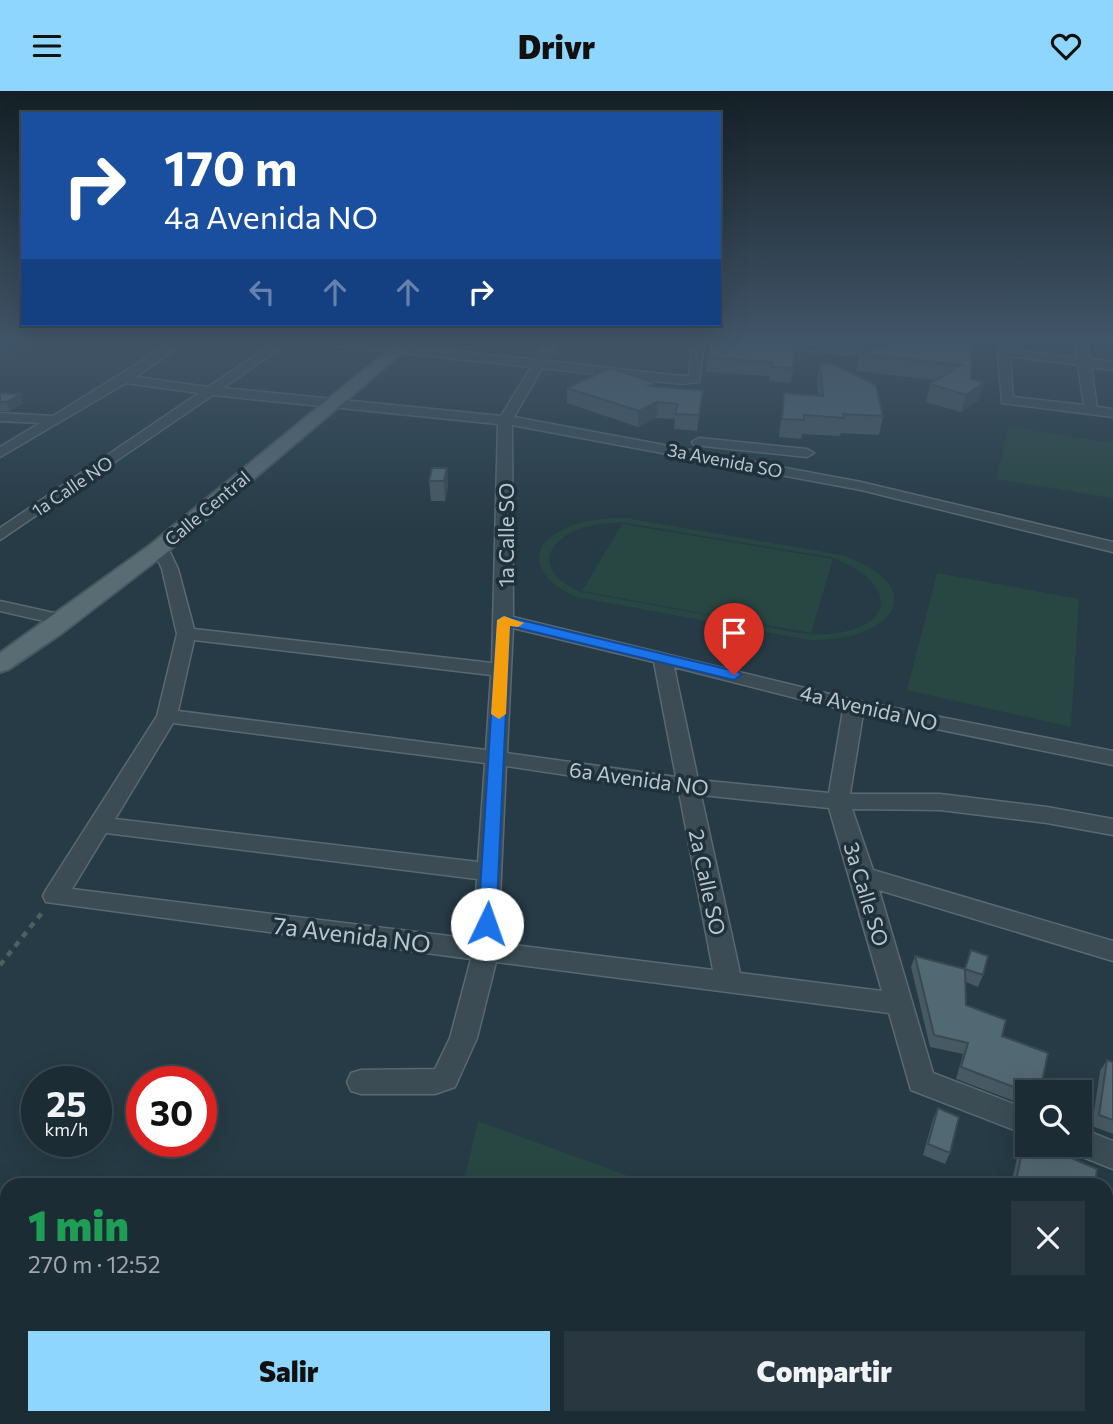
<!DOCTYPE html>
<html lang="es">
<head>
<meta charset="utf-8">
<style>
  :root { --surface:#1c2c34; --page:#293840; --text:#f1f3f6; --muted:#a0a7ac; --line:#3a484f; --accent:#8ed6fd }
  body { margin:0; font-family:Commissioner,sans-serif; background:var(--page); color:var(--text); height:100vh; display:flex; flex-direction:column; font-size:26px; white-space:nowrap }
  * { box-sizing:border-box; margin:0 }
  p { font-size:23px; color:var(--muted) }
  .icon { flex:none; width:38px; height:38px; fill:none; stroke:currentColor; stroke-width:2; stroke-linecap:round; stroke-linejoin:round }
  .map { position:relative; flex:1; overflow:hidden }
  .side { position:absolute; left:0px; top:1087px; width:1113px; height:247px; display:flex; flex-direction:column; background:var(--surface); border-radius:21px 21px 0 0; box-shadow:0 7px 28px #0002,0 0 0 2px var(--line) }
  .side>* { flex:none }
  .top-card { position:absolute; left:21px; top:21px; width:700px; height:214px; border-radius:0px; box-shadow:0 7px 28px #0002,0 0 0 2px var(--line); background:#1a4fa0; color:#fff; overflow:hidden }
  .buttons { position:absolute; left:1015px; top:989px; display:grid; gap:14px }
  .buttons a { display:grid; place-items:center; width:77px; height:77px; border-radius:0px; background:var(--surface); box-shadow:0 7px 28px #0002,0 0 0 2px var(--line); font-size:35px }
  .speed { position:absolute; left:21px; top:975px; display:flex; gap:14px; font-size:35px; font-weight:700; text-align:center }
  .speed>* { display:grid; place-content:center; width:91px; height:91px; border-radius:50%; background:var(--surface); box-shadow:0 7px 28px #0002,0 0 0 2px var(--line); line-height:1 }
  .speed small { font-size:18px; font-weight:400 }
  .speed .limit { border:10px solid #d22; background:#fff; color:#111 }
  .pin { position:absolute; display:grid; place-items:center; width:60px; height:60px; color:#fff; margin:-72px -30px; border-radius:50% 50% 50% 0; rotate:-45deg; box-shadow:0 0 7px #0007 }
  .pin .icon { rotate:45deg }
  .me { position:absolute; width:77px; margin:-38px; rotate:3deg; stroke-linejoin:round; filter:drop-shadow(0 0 5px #0008) }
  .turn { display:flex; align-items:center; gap:24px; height:147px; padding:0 28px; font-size:32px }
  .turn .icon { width:91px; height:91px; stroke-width:2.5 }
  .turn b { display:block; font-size:49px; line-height:60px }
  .lanes { display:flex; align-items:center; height:66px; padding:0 28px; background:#0003; justify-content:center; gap:35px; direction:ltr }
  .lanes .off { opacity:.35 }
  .round { display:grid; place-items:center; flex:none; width:74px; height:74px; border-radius:0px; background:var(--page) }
  .overview { display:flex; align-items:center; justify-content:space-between; height:119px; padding:0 28px }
  h1 { font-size:42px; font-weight:800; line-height:52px; color:#1e9e55 }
  .button { display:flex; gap:14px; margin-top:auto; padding:14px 28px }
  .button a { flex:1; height:80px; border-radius:0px; background:var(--accent); color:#111; font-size:28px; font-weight:800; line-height:80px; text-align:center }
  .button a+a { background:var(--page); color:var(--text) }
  header { display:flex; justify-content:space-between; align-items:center; height:91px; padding:0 28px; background:var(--accent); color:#111; font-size:32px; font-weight:800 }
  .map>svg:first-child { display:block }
</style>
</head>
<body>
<header><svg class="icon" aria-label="menu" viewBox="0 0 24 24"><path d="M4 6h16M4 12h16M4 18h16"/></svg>Drivr<svg class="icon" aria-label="heart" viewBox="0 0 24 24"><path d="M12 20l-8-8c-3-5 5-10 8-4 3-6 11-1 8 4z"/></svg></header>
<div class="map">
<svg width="1113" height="1333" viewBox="0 0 1113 1333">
  <rect width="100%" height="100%" fill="#263b45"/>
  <path fill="#284642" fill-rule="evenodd" d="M1008,336L1113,352V407L997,388Z
    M626,427L842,464C937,499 889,551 809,549L577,506C536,489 520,455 571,435C588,428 607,427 626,427ZM620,431L830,466C893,487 903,536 829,543C801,546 772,536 745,531C690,521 636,511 581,501C565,494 549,485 549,465C560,437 593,433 620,431Z
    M622,433L833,468L811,542L582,500Z
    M937,482L1079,508L1071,636L907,599Z
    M478,1030L653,1094H463Z
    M1106,1259L1113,1261V1333H405L407,1326H1106Z
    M0,1303L7,1307V1326L41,1327L52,1333H0Z"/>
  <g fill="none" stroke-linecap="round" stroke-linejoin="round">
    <g stroke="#596972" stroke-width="3">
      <path id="minor" d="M172,251H185L136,286L208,296L275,251H288L223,297L501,325L531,276L338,255L332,251H366L535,269L546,251H558L547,270L681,285H689L692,251H704L699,291L681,293L542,277L514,326L861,391L1113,451V461L861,399L512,334L513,526L854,609L1113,660V674L863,623L850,703H940L1047,716L1113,728V744L1047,732L940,719L852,718L873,779L1113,850V870L879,799L933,982L1027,1018V1044L911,999L889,922L496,871L477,947L455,996L435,1003H361L351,1000L347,991L351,982L361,979L435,978L450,947L471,868L46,811L43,805L46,799L157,625L177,543L162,478L152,456L154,453H166L178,478L194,538L492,572L498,333L213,304L0,449V437L199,302L126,292L0,366V356L40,332L0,330V322L53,325ZM513,537L654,571L676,686L507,662ZM194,549L491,584L486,659L178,620ZM674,576L843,619L829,702L698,689ZM173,632L485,672L478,771L115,728ZM506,675L679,701L713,879L498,852ZM701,704L829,717L882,900L740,882ZM106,742L477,788L473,848L72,798Z
        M758,251C788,249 818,257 848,255C857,255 858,250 869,251L862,260L849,263L764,255Z
        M997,251H1009V258L1077,267L1075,251H1087L1090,268L1113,271V279L1091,276L1097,316L1113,318V326L1002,312ZM1010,265L1078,274L1084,314L1013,306Z
        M699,347L807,358L814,362L807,366L694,354L692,351Z
        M0,510L72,526L75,530L66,535L0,520Z
        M1080,1037L1113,1050V1078L1070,1061L1066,1054H1080Z"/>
    </g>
    <g stroke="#475861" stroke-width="4">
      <path id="major" d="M398,251H415L165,463L62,542L9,578L0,581V562L150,454Z"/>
    </g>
    <path stroke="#49635f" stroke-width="4.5" stroke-dasharray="6 6" stroke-linecap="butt" d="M0,874L45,818"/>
    <path stroke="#49635f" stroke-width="5" stroke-dasharray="8 8" stroke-linecap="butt" d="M0,1235L7,1239
      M161,1326L173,1333"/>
    <use href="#minor" fill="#3b4c54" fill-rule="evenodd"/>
    <use href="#major" fill="#596c74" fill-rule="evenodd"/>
  </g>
  <path fill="#475962" d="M708,251L793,277L791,292L769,290L770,285L706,281Z
    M891,251H974L971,262V288L979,309L961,321L926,311L930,293L936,289L856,280L859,263L890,254Z
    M820,273L883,325L879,344L841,342L840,345L802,343L801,348L779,346L784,302L818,305L817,290Z
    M655,292V296L703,299L697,340L674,338L675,328L656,327L638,336L567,312V297Z
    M0,302L23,312L10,320H0Z
    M447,377L448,396L445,410H431L429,390Z
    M971,859L983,884L978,896L966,891V914L1002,945L1027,1001V1015L956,988L963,963L930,956L911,876L915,865L964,878Z
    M1107,969L1113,971V1043L1092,1035L1100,980Z
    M938,1017L950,1062L945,1073L923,1064L933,1028Z
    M1025,1047L1095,1094H1011L1019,1058Z
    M1106,1111L1113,1114V1167L1106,1164Z"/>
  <path fill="#394950" d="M984,291L979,309L961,321L966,304Z
    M703,299L702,314L697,340L699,324Z
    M20,303L23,312L10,320L7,311Z
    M657,311L656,327L638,336L639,320Z
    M447,377L448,396L445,410L444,390Z"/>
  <path fill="#526872" stroke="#394950" stroke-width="2" d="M709,251H795L793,277L771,276L772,271L708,267Z
    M891,251H972L971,288L984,291L966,304L930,293L961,274L859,263L890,254Z
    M829,271L876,294L883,325L843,323L844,327L804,324V329L782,328L784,302L823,305L820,273Z
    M610,277L655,292L649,295L703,299L699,324L675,323L678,313L657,311L639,320L567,297Z
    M0,302L20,303L7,311H0Z
    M432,377H447L444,390H429Z
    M971,859L988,865L983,884L965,878Z
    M915,865L965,878L966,914L1006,929L1002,945L1048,962L1040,1001H1027L961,976L968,952L934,944Z
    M1107,969L1113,971V1029L1099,1024Z
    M938,1017L959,1026L950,1062L928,1053Z
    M1025,1047L1027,1048V1054H1041L1097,1078L1095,1094H1026L1016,1090Z
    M1106,1111L1113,1114V1153L1109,1151L1112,1129L1106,1127Z"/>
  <linearGradient id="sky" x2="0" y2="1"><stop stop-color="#152026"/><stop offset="0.57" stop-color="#415568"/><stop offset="1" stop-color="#415568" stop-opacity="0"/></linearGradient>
  <rect width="1113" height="437" fill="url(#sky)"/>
  <path fill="#1a73e8" stroke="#114b97" stroke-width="2" d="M504,525L739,581L741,584L734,589L510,535L496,833L494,838L487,841L480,838L478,833L497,529Z"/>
  <path fill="#f59e0b" d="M504,525L524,532L518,536L510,535L506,623L499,628L491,623L497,529Z"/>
  <g text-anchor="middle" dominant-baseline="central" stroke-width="7" stroke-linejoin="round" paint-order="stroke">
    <g font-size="18" fill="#b8c6ce" stroke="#1f313a">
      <text transform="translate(725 369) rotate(11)">3a Avenida SO</text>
      <text transform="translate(72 395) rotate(-34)">1a Calle NO</text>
      <text transform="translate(207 417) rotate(-40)">Calle Central</text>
    </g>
    <g font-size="21" fill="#b8c6ce" stroke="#1f313a">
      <text transform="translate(505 444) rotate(-90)">1a Calle SO</text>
      <text transform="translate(869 616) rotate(13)">4a Avenida NO</text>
      <text transform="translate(639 687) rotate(8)">6a Avenida NO</text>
      <text transform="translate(708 791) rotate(78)">2a Calle SO</text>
      <text transform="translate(867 803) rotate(73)">3a Calle SO</text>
    </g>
    <g font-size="24" fill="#b8c6ce" stroke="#1f313a">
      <text transform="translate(352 843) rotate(7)">7a Avenida NO</text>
    </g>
  </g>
</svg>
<div class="buttons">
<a><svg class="icon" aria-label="search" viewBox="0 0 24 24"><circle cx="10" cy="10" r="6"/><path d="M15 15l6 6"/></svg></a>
</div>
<div class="speed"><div>25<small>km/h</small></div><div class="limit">30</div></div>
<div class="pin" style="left:734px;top:584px;background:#d93025"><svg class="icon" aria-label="arrive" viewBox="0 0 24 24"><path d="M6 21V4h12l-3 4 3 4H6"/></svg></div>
<svg class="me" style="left:487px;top:833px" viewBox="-20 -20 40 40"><circle r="19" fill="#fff"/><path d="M0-13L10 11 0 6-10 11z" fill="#1a73e8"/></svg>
<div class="top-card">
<div class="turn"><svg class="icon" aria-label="right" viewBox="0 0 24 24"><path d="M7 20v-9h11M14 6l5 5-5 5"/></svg><div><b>170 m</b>4a Avenida NO</div></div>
<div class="lanes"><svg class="icon off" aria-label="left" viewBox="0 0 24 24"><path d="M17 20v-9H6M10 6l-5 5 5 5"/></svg><svg class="icon off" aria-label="ahead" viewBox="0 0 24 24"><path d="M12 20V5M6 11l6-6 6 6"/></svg><svg class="icon off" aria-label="ahead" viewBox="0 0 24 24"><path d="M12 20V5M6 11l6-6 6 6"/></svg><svg class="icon" aria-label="right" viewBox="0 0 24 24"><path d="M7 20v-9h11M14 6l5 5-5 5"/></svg></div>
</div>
<section class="side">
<div class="overview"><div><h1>1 min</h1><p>270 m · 12:52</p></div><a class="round"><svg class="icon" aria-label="close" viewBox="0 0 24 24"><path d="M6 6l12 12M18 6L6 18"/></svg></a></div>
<div class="button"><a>Salir</a><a>Compartir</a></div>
</section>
</div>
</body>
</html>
